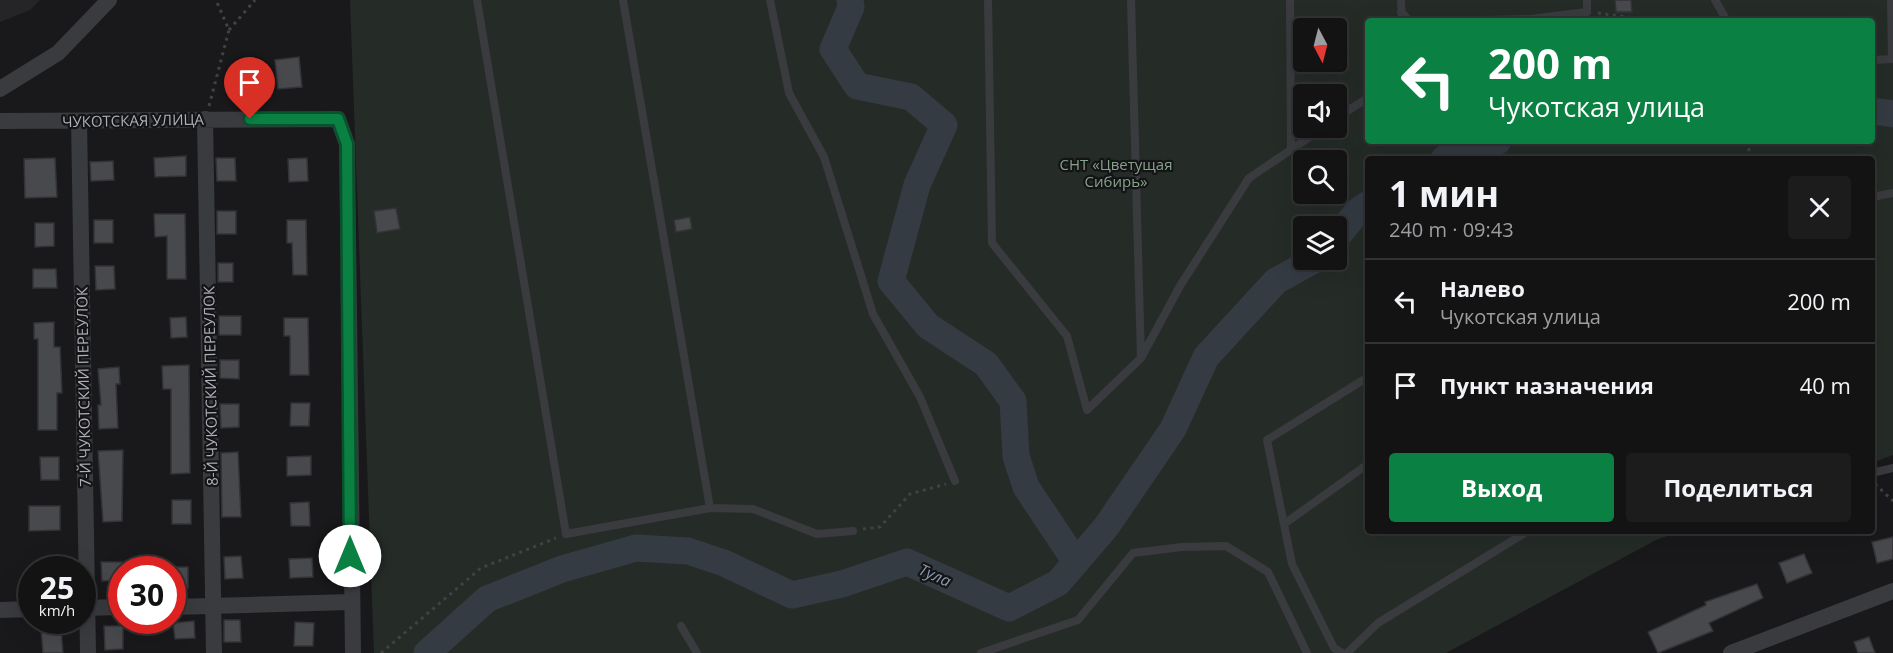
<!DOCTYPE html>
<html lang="ru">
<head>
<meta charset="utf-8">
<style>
  :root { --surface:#131314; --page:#1c1c1d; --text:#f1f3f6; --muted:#9d9ea0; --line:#323234; --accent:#0b8043 }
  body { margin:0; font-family:"Open Sans",sans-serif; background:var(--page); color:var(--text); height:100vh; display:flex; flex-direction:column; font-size:22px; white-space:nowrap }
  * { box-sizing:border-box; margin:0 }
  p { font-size:20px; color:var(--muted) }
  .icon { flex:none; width:33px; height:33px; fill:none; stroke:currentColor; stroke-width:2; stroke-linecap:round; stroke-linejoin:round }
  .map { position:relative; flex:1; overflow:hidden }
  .details { position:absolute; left:1365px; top:156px; width:510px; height:378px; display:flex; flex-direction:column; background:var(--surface); border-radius:6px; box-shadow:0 6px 24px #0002,0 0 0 2px var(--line) }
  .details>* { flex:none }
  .hud { position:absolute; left:1365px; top:18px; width:510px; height:126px; border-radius:6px; box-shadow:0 6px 24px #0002,0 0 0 2px var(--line); background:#0b8043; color:#fff; overflow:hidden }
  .needle { width:39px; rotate:173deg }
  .tools { position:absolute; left:1293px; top:18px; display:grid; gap:12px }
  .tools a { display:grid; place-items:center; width:54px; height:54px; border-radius:6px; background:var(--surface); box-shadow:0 6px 24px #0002,0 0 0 2px var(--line); font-size:30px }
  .speed { position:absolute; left:18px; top:556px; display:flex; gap:12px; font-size:30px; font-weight:700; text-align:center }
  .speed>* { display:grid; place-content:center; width:78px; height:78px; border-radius:50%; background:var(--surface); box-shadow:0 6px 24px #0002,0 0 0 2px var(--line); line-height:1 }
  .speed small { font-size:15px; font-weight:400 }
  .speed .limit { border:9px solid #d22; background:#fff; color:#111 }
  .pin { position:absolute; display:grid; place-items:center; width:51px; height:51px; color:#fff; margin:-62px -26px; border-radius:50% 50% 50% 0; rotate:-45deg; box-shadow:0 0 6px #0007 }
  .pin .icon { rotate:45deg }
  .me { position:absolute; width:66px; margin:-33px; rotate:0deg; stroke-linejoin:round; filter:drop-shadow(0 0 4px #0008) }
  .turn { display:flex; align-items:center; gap:21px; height:126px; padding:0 24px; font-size:27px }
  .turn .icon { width:78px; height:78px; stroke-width:2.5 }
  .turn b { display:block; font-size:42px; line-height:51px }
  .round { display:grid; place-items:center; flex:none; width:63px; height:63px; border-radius:6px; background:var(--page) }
  .overview { display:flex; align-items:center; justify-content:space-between; height:102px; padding:0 24px }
  h1 { font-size:36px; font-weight:700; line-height:45px }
  .action { display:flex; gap:12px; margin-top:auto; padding:12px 24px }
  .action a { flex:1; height:69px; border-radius:6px; background:var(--accent); color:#fff; font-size:24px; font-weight:700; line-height:69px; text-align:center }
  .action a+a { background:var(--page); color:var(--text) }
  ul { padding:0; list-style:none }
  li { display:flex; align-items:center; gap:18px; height:84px; padding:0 24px; border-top:2px solid var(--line) }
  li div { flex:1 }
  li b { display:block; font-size:22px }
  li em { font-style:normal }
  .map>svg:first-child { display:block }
</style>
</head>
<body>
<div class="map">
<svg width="1893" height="653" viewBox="0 0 1893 653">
  <rect width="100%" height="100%" fill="#19191b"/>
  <path fill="#252528" d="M0,0H40L30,10L0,22Z"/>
  <path fill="#252c27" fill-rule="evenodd" d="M350,0H1893V455L1872,463V159H1368V531H1682L1656,540L1446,653H374ZM1368,21H1872V141H1368ZM1304,28H1336V62H1304ZM1304,94H1336V128H1304ZM1304,160H1336V194H1304ZM1304,226H1336V260H1304Z"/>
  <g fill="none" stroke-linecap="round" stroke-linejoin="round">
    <path stroke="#343b43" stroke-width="27" d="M850,0L851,7L833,49L857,86L911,97L944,125L917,185L891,281L928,326L986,364L1013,401L1016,456L1026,487L1076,562
      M1872,111L1893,114
      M1444,159L1473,147L1498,141
      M1336,238L1358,211L1368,204
      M427,653L487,599L562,569L636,548L688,551L724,563L792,595L842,584L907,562L1009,608L1058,583L1106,527L1173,429L1206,357L1276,281L1314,260"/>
  </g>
  <path fill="#48494d" stroke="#333337" stroke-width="1.5" d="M1615,0H1631L1632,12H1616Z
    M299,57L302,87L278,89L275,60Z
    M186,156V176L155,177L154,158Z
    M55,158L57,197L25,198L24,159Z
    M216,158H235L236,181H217Z
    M307,158L308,181L289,182L288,159Z
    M113,161L114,180L91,181L90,162Z
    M396,208L400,229L377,233L374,211Z
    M217,211H236V234H217Z
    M154,214H185L186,279H167V236L155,237Z
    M690,217L692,229L676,232L674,220Z
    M94,220H113V243H94Z
    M287,220H306L307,275H293L292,243H287Z
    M35,223H54V246L35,247Z
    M218,263H233V282H218Z
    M95,266H114L115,289L96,290Z
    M33,269H56L57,288H33Z
    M219,316H241V335H219Z
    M186,317L187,337L171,338L170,318Z
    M284,318H308L309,375H290V336H284Z
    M54,322V347H60L62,393H57V430H38V339H34V323Z
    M220,360H239V379L220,378Z
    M189,365L190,473L171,474V389H163L162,366Z
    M119,367L120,384H116L118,428L99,429L98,405H101L98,369Z
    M291,403H310L309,426H290Z
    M220,404H239V427L221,428Z
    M123,450L122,521L103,522L98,451Z
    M238,452L241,517H222L221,453Z
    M311,456V475L287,476V457Z
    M40,457H59V480H41Z
    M172,500H191V524H172Z
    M309,502L310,526H291L290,503Z
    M29,506H60V530L29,531Z
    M1893,537V559L1877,563L1872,542Z
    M1804,554L1812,573L1787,583L1779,563Z
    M241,556L243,578L225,579L224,557Z
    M312,558L313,577L290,578L289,559Z
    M101,562H122V580L102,581Z
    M172,567H188V588H172Z
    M1757,584L1763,598L1709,623L1713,631L1658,653L1648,632L1706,605L1705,602Z
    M224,620H240L241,642H224Z
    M194,621L195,638L175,639L173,623Z
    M295,622L314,623L313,646H294Z
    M104,626H123V649L105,650Z
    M61,628L63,653H43L41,629Z
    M1869,637L1875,653H1858L1854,642Z"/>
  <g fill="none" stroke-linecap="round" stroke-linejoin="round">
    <path stroke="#414246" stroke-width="3" stroke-dasharray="3 4.5" stroke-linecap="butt" d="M1598,13L1657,21
      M229,30L255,0
      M209,106L229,30L216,0
      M1746,141L1752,159
      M1875,484L1893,501
      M863,529L880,527L910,494L946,484
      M381,653L481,568L556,538"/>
    <path stroke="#3a3b3f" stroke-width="8" d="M477,0L566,534L710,508L753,509L817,534L853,531
      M623,0L710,508
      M770,0L789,93L824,157L873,314L920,397L955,481
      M988,0L992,243L1067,336L1087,410L1141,358L1180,286L1249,178L1323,128
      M1131,0L1141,358
      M1290,0L1291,148
      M1401,0L1402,21
      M1587,0V12
      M1715,0L1727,21
      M1891,0L1892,59
      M1401,12L1410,21
      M1440,21L1530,19L1587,12
      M1872,60L1893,59
      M1336,118L1368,98
      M1872,197L1893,193
      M1872,473L1893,468
      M1284,524L1368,464
      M681,626L697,653
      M981,653L1078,620L1133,553L1182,547L1226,546L1268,572L1307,653
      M1342,653L1334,648L1292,564L1267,440L1368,377
      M1347,653L1378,623L1528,531"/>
    <path stroke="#3a3b3f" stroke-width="16" d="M0,89L58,53L109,0
      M205,119L214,653
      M0,121L338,119L347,144L353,653
      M79,121L88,653
      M172,607L350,602
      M82,608L122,607
      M0,610L32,609
      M1731,653L1893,591"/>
  </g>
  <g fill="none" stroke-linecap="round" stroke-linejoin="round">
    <g stroke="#07532c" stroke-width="15">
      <path id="route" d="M250,119H338L347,144L350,556"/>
    </g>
    <use href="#route" stroke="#0b8043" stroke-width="10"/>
  </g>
  <g text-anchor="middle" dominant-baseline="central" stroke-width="4.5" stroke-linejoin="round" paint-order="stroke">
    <g font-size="15" fill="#adb0b9" stroke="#141416">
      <text transform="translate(133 120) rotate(-1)">ЧУКОТСКАЯ УЛИЦА</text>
      <text transform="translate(210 386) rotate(-91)">8-Й ЧУКОТСКИЙ ПЕРЕУЛОК</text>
      <text transform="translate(83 387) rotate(-91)">7-Й ЧУКОТСКИЙ ПЕРЕУЛОК</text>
    </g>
    <g font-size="15" fill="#86a289" stroke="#141416">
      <text x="1116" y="164">СНТ «Цветущая<tspan x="1116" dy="17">Сибирь»</tspan></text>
    </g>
    <g font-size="16" font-style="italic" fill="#889cb0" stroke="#141416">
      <text transform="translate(935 575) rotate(24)">Тула</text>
    </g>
  </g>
</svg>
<div class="tools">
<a><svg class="needle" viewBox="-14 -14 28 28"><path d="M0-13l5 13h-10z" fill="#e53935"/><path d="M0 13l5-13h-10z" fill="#9d9ea0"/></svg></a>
<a><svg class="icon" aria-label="sound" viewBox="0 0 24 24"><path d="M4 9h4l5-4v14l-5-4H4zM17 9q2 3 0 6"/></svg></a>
<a><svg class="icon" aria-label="search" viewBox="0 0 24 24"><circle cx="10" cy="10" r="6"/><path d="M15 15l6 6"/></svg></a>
<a><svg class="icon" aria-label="layers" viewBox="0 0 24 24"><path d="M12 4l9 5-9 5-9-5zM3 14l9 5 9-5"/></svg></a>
</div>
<div class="speed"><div>25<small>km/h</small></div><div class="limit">30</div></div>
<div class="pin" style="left:250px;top:119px;background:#d93025"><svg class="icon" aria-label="arrive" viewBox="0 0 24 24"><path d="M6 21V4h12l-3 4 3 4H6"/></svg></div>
<svg class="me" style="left:350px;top:556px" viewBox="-20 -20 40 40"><circle r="19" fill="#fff"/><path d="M0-13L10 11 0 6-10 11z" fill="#0b8043"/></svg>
<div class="hud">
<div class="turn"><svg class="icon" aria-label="left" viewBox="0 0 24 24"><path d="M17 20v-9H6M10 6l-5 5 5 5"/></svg><div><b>200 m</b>Чукотская улица</div></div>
</div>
<section class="details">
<div class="overview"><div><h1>1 мин</h1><p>240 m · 09:43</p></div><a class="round"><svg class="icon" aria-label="close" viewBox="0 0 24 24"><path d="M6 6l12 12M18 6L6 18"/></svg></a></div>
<ul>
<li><svg class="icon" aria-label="left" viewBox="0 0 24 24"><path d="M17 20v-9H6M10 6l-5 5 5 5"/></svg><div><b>Налево</b><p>Чукотская улица</p></div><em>200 m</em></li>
<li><svg class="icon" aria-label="arrive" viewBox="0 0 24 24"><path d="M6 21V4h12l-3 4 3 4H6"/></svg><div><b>Пункт назначения</b></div><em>40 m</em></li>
</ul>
<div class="action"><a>Выход</a><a>Поделиться</a></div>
</section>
</div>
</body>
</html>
